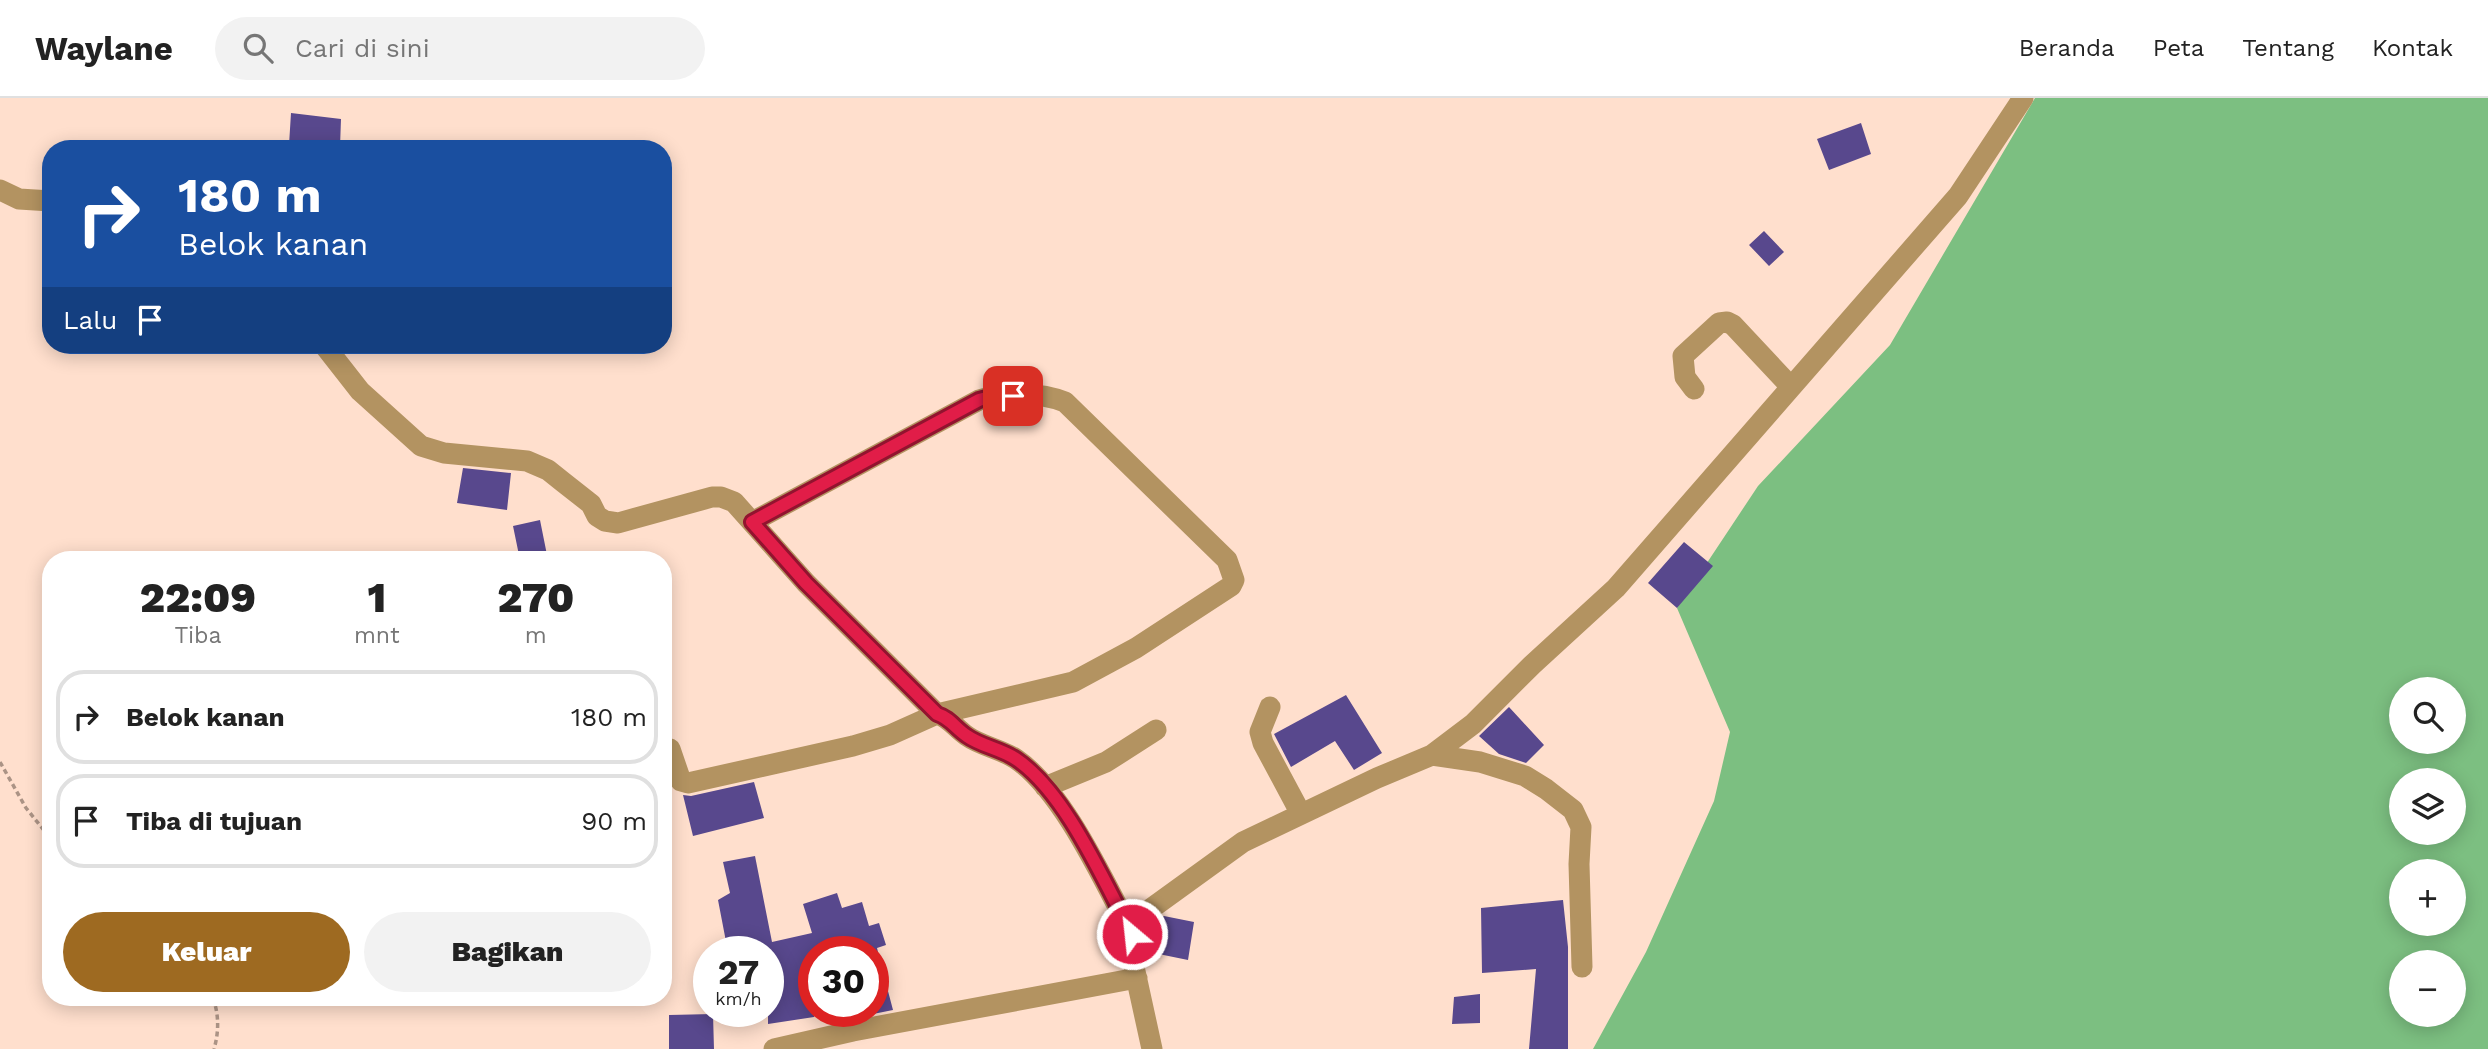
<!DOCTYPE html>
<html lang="id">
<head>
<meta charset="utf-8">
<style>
  :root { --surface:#fff; --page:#f2f2f2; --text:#222; --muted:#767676; --line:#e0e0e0; --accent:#9e6a21 }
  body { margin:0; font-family:"Work Sans",sans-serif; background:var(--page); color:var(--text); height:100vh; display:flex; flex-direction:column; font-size:26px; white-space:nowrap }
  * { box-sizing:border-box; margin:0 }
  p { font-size:23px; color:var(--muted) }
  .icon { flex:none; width:38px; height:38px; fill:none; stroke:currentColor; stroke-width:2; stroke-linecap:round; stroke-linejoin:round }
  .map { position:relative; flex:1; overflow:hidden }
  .side { position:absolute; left:42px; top:453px; width:630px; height:455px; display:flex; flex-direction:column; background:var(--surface); border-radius:28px; box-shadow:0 4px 18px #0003 }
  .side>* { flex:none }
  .hud { position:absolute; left:42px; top:42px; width:630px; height:214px; border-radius:28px; box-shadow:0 4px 18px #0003; background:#1a4fa0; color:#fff; overflow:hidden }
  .tools { position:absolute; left:2389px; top:579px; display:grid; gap:14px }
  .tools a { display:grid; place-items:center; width:77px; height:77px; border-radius:50%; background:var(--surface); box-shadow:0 4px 18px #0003; font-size:35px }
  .speed { position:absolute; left:693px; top:838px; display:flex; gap:14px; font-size:35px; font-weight:700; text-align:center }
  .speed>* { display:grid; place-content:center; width:91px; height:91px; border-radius:50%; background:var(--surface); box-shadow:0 4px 18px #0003; line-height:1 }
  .speed small { font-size:18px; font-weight:400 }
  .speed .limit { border:10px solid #d22; background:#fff; color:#111 }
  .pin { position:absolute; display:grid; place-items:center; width:60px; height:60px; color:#fff; margin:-30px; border-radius:14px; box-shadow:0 4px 10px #0006 }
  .me { position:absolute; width:77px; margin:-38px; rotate:332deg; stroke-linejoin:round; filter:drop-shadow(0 0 5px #0008) }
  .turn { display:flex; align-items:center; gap:24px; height:147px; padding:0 21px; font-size:32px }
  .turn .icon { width:91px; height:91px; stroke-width:2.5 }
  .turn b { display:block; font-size:49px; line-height:60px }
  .then { display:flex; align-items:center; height:66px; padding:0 21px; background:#0003; gap:14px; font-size:26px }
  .eta { display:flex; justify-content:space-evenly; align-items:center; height:119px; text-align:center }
  .eta b { font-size:42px; font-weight:800; line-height:49px }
  .action { display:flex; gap:14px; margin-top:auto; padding:14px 21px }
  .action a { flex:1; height:80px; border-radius:42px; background:var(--accent); color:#fff; font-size:28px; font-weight:800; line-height:80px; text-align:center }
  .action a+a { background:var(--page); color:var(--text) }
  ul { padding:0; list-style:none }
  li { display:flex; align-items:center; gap:21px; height:94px; margin:0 14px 10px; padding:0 7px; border:4px solid var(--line); border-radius:28px }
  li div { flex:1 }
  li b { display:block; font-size:26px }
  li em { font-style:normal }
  header { display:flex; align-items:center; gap:42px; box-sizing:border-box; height:98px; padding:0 35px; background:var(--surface); border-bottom:2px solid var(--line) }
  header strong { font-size:33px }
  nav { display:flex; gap:38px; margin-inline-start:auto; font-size:24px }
  .search { width:490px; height:63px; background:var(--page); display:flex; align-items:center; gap:18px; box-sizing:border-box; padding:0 24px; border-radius:38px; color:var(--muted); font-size:26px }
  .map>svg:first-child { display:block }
</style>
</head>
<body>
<header>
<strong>Waylane</strong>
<div class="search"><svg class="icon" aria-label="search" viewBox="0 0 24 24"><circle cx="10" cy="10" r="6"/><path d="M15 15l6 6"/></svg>Cari di sini</div>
<nav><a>Beranda</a><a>Peta</a><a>Tentang</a><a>Kontak</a></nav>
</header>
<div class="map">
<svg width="2488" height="951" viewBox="0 0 2488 951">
  <rect width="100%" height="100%" fill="#ffdfcd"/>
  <path fill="#7cbf81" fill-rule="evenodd" d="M2035,0H2488V951H1593L1646,854L1714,703L1730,634L1677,510L1758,388L1890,247ZM2401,592H2454V644H2401ZM2401,682H2454V735H2401ZM2401,774H2454V826H2401ZM2401,864H2454V917H2401Z"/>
  <path fill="#58488d" d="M291,15L341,21L340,49L289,47Z
    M1861,25L1871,56L1829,72L1817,41Z
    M1764,133L1784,154L1769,168L1749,147Z
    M463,370L511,375L507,412L457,405Z
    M540,422L548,462H520L513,428Z
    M1684,444L1713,468L1677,510L1648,485Z
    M1346,597L1382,655L1354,672L1335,643L1291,669L1274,636Z
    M1509,609L1544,647L1526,665L1499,656L1479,638Z
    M754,684L764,720L693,738L683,697L691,698Z
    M755,758L772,844L812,835L803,806L837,795L842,810L862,804L869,828L879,825L886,847L877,850L878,854H814V919L768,926V854H728L718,802L730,795L723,764Z
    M1563,802L1568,849V951H1529L1536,871L1482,875L1481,810Z
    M1164,818L1194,824L1188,862L1144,853L1149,828Z
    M879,859L893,912L873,916V860Z
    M1480,896V925L1452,926L1454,899Z
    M713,916L714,951H669V917Z"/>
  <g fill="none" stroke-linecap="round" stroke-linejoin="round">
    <path stroke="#ab9385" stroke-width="3.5" stroke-dasharray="5 3.5" stroke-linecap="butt" d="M0,664L26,710L51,741
      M213,900C219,917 219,934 214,951"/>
    <path stroke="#b39361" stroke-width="21" d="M0,92L19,101L51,103
      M324,247L360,293L421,348L444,355L527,363L548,372L563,384L591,406L597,418L605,423L618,425L712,399H721L734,404L806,485L937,616C950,620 955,630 967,638C981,648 1001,651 1016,661C1064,694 1104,784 1132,836
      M1694,291L1685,279L1683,258L1719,225L1727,224L1733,227L1791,289
      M1270,609L1260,634L1263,645L1301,716
      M670,651L681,683L688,685L853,648L890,637L937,616L1073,584L1136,550L1231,488L1234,482L1227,462L1065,304C1040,294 1005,294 979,302L752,424
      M1432,657L1480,664L1525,678L1546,691L1573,712L1581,729L1579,766L1582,869
      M1045,689L1106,664L1156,632
      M774,951L853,933L1137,880
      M1152,951L1131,855L1132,836L1138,820L1243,744L1377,680L1432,657L1473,626L1532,567L1616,490L1958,98L2023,0"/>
  </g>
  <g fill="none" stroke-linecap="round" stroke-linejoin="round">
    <g stroke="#92132f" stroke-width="18">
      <path id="route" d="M1013,298H994L979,302L752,424L806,485L937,616C950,620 955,630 967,638C981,648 1001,651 1016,661C1066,695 1103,782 1132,836"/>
    </g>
    <use href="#route" stroke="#e11d48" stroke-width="12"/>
  </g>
</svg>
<div class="tools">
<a><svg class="icon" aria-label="search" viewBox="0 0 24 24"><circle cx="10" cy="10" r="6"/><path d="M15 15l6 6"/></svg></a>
<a><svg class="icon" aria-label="layers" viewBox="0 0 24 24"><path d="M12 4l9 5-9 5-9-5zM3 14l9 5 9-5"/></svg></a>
<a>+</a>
<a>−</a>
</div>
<div class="speed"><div>27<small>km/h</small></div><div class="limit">30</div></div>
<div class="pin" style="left:1013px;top:298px;background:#d93025"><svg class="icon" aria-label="arrive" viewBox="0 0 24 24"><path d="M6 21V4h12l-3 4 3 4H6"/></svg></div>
<svg class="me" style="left:1132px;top:836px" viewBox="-20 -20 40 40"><circle r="17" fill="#e11d48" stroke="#fff" stroke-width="3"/><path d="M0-11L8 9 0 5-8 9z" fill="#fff"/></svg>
<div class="hud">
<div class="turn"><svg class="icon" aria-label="right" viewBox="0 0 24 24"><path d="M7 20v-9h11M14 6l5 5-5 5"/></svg><div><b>180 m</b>Belok kanan</div></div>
<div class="then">Lalu<svg class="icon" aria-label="arrive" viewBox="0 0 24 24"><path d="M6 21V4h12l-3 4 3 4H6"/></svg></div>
</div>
<section class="side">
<div class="eta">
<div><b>22:09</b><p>Tiba</p></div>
<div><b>1</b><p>mnt</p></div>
<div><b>270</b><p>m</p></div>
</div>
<ul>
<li><svg class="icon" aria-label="right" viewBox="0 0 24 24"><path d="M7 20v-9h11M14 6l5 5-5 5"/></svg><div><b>Belok kanan</b></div><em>180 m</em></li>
<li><svg class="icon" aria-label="arrive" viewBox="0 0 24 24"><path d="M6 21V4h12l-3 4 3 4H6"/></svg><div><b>Tiba di tujuan</b></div><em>90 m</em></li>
</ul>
<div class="action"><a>Keluar</a><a>Bagikan</a></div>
</section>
</div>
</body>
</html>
